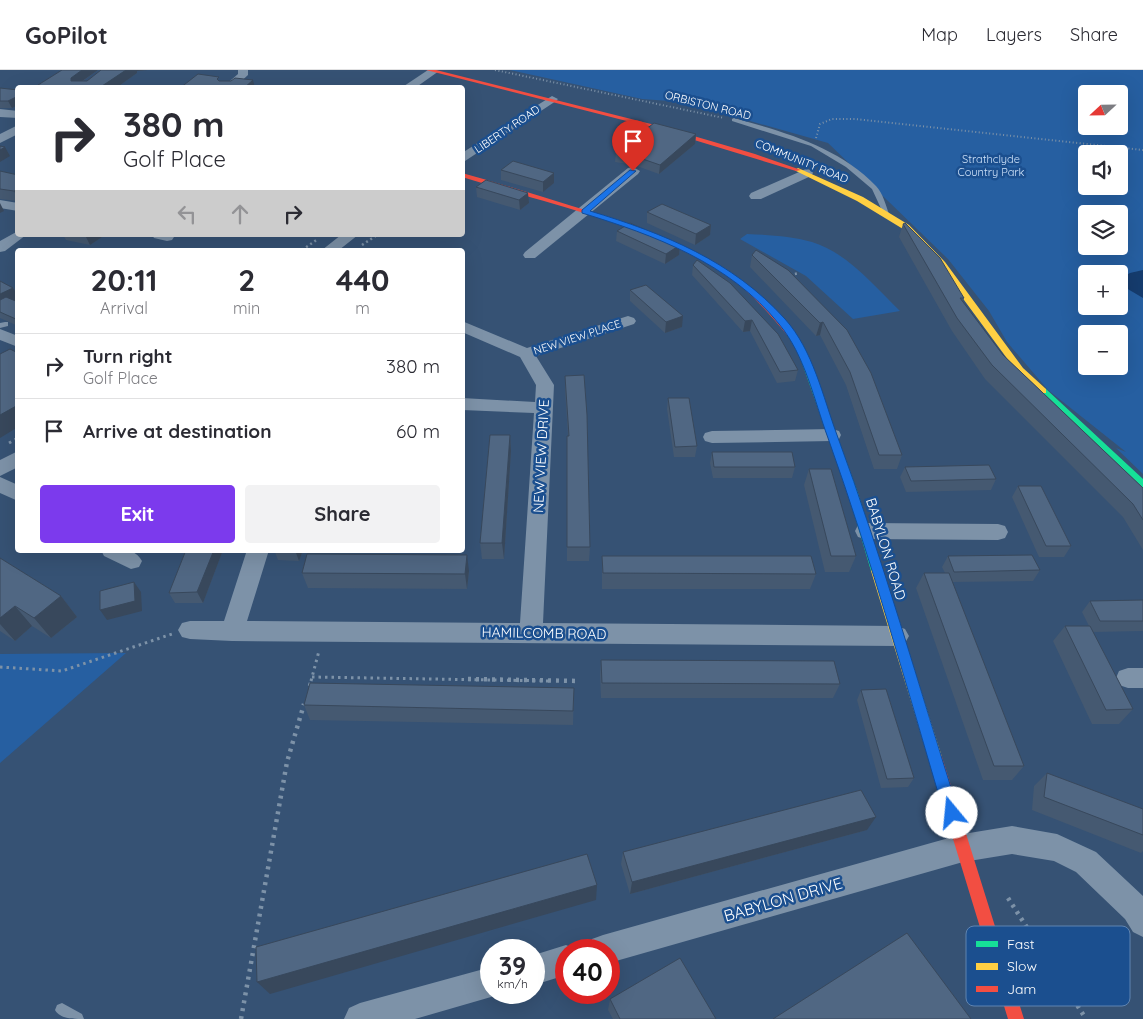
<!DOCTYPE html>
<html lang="en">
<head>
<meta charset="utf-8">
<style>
  :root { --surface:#fff; --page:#f2f2f3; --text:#2b2b33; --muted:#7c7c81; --line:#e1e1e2; --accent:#7c3aed }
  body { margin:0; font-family:Quicksand,sans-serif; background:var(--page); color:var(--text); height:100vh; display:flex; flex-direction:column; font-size:19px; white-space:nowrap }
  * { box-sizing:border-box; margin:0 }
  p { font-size:16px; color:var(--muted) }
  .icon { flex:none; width:28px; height:28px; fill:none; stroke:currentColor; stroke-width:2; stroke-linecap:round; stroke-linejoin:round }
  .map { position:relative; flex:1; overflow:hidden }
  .panel { position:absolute; left:15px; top:178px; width:450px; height:305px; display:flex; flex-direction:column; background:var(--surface); border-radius:5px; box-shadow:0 5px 20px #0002 }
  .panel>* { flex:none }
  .guide { position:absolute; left:15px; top:15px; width:450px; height:152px; border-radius:5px; box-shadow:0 5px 20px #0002; background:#fff; color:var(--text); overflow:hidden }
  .needle { width:32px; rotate:248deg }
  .tools { position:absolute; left:1078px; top:15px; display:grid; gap:10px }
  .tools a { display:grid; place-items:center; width:50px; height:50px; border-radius:5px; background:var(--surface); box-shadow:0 5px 20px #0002; font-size:25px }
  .speed { position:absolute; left:480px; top:869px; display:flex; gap:10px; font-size:25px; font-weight:700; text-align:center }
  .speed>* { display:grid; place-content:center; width:65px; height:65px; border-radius:50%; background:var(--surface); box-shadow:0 5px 20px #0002; line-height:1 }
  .speed small { font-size:12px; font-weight:400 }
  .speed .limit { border:8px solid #d22; background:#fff; color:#111 }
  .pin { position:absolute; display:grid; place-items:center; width:42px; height:42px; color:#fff; margin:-51px -21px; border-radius:50% 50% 50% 0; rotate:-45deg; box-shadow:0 0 5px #0007 }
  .pin .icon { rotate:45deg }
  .me { position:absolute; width:55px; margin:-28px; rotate:343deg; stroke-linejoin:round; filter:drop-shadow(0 0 4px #0008) }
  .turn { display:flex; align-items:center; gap:18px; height:105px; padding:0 25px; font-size:22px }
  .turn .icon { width:65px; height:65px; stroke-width:2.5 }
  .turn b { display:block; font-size:35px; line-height:42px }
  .lanes { display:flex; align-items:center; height:48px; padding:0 25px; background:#0003; justify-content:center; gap:25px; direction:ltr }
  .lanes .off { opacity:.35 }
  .eta { display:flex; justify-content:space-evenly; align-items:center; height:85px; text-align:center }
  .eta b { font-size:30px; font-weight:700; line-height:35px }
  .action { display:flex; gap:10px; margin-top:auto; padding:10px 25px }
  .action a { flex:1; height:58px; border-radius:5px; background:var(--accent); color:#fff; font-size:20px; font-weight:700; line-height:58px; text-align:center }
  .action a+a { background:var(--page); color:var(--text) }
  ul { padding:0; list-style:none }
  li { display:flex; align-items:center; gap:15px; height:65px; padding:0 25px; border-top:1px solid var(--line) }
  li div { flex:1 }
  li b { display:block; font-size:19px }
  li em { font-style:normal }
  header { display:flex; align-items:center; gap:30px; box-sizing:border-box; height:70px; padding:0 25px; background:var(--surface); border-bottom:1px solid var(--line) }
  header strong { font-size:24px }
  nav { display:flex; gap:28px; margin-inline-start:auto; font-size:18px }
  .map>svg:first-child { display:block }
</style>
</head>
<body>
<header>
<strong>GoPilot</strong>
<nav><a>Map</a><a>Layers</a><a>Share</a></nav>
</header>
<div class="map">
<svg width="1143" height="949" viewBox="0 0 1143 949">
  <rect width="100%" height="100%" fill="#365274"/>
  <path fill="#265fa1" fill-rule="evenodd" d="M510,0H1143V404L1116,378L1126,382L1048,320L1007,272L989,241L948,189L828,73L683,32L642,29ZM1086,24H1119V56H1086ZM1086,84H1119V116H1086ZM1086,144H1119V176H1086ZM1086,204H1119V236H1086ZM1086,264H1119V296H1086Z
    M747,164C769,165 791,166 812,172C848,183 874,216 900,241L853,249L806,206L740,169Z
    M126,583L0,693V584Z"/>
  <path fill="#153c6e" d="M1143,200V228L1121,215V208L1130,203Z"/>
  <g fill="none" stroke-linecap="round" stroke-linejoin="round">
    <path stroke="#7d92a8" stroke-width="2" stroke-dasharray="1 2.5" stroke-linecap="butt" d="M495,0L724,48
      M816,68L820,54L832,49H855L1143,80"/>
    <path stroke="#7d92a8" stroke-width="2.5" stroke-dasharray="2 3" stroke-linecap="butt" d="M362,175L377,165
      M302,180L318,169
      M790,205L799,203"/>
    <path stroke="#7d92a8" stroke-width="3" stroke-dasharray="2.5 4" stroke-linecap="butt" d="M9,373L18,368
      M0,597L62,601L172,564
      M312,607L552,611
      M311,611L319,581"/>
    <path stroke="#7d92a8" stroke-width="4.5" stroke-dasharray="3 5" stroke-linecap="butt" d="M468,609L580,611
      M310,616L312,609
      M1008,828L1086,949
      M241,949L287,692L304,634"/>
    <path fill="#7d92a8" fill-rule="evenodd" d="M734,48C784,62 839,77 876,116C883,123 886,136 889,144L884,145L872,119L846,97L811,76L732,51V49Z
      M5,252H8V256L0,258V253Z
      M62,933L82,944L84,949C73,949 60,949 55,940L57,935Z"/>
    <path fill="#7d92a8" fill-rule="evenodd" d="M238,0H248V5L234,18H222L238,4Z
      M428,0L439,1L415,18H401Z
      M552,26L558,29L556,31L462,93V83Z
      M0,39L18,41V48L0,47Z
      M18,55V64L0,73V64Z
      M633,97L640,101L638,104L535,188H525L523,185L525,182L628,98Z
      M806,99L811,100L813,103L811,106L761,129H751L749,126L751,123Z
      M0,130L18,133V141L0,138Z
      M18,161V165H26L5,181L0,182V171Z
      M152,165H173L174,167L172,170L167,171L154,168Z
      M341,165H358L339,180H322Z
      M628,246L634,248L636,251L634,254L536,286L554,315L543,553L897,556L905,559L909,566L905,573L897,576L232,571L190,569L182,567L178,560L182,553L190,551H224L247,480H269L247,551L520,553L534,343L462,340V328L535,332L536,315L520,287L462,262V251L527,278Z
      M0,259L18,266V277L0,270Z
      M832,359L839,361L841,365L839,369L832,371L712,373L705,371L703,367L705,363L712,361Z
      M18,381V397L0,406V390Z
      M0,407L18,415V431L0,423Z
      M865,453L998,454L1005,456L1008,462L1005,468L998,470L865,469L858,467L855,461L858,455Z
      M101,480C116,480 134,476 142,491L139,497L131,499L104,486Z
      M1128,598H1143V618H1128L1119,615L1116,608L1119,601Z
      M1012,756L1057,764L1096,782L1143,826V867L1133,862L1125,849L1076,802L1054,791L1012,784L963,792L609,893V880H588L592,869L603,865L963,764Z
      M566,875L577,880H566V905L534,915V885Z
      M491,897V922H502L491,927L415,949H344L349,938L360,933Z"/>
    <path fill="#16e098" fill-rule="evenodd" d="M790,260L793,261L805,279L858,423L883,501L881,504H873L871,501L848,423L797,279L786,263Z
      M1043,318L1046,319L1143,409V419L1139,418L1040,323V319Z"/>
    <path fill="#ffcf43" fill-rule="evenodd" d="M798,98L863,127L909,155L945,192L1023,298L1046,319V323H1040L1017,302L939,196L903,159L857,131L796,101L795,100Z
      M877,497L881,498L883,501L942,687L940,691L935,693L930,691L928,687L871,501L873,498Z"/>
    <path fill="#f24e42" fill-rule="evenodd" d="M426,0H436L663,57L755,84L801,100L796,101L658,59Z
      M462,103C499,113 535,125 572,136C655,161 740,190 794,263L790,266L787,265C773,248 759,232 743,218C671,159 551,135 462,107Z
      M935,681L940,683L942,687L1024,949H1008L928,687L930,683Z"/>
  </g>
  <path fill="#455971" d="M62,0H98L83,11H87L101,0H147L137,1V3L116,18H39L38,15Z
    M0,18L18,20L12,38H0Z
    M696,64L695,74L659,104L634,95L615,92L616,83Z
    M501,100L554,103V113L543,122L501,110Z
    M0,101L18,105V131L0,129Z
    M476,117L529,133L520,140L477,127Z
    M647,142L711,155L710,165L695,175L647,153Z
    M903,154L964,228L963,231L1003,285L1143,418V480L1123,447L985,309L952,261L899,167Z
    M617,161L680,175L679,185L665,194L616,171Z
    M63,165H105L90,175L66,170Z
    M752,185L847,260L902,385L897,399H874L846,315L820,265L816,266L750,197Z
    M693,195L778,264L798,300L795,311L777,313L750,261L743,262L692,205Z
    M0,211L13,218L18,225V229L14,231L18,232V256L0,248Z
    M630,220L682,257L665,263L630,231Z
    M565,306L590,477L589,491H567V366H568L565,320Z
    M668,328L697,376L695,387H674L667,339Z
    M510,365L511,381L504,489H482L480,473Z
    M712,382L795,397L792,408H713L710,393Z
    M905,397L996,409L991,420L906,422L900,407Z
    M809,399L856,486L849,502H825L804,415Z
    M1018,416L1071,476L1064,487H1039L1012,427Z
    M186,480H223L203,533H175L169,523Z
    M274,480H303L299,491L278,490Z
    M602,486L816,504L810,519H602Z
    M948,486L1040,500L1033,511L952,512L1024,696L1012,710H983L916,518L924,503H945L942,497Z
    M0,488L61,526L77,547L51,568L32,556L15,571L0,561Z
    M469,501L467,519L308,518L302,503Z
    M1143,530V561L1093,562L1133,639L1119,654H1092L1053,571L1065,556H1089L1082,542L1090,531Z
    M601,590L840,614L833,628H601L600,605Z
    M574,618L573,655L310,650L304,635Z
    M861,620L914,708L908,717L881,718L857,630Z
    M1047,703L1143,739V781L1141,783L1032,740L1034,716Z
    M867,760L630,824L621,794L623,782Z
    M610,929L716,949H613L608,940Z"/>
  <path fill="#38485c" d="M82,0H98L75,16L71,11V8Z
    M126,0H147L137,1V3L116,18H99Z
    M253,10L255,18H244Z
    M18,26V35L12,38L8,31Z
    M696,64L695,74L659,104L660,95Z
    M5,77L10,86L0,92V80Z
    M554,103V113L543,122V112Z
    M18,119V129L14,121Z
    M528,123L529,133L520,140L519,130Z
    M0,133L4,141L0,143Z
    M711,155L710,165L695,175L696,164Z
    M85,165H105L90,175Z
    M680,175L679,185L665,194L666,184Z
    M13,218L18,225V229L3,237L0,232V224Z
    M683,246L682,257L665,263L666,252Z
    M752,250L750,261L743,262L745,251Z
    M823,252L820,265L816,266L820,253Z
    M18,335V357L0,368V345Z
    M510,365L511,381L504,489L502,473Z
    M214,480H223L203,533L197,522Z
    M295,480H303L299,491Z
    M467,485L469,501L467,519L465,504Z
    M134,512L141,522L142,541L107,550L100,540Z
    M61,526L77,547L51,568L34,548Z
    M15,536L32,556L15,571L0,554V548Z
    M876,747L867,760L630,824L632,812Z
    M597,815L596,830L270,924L257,912Z"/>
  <path fill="#506783" stroke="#38485c" d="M62,0H82L71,8V11H87L101,0H126L99,18H59L38,15Z
    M198,4L219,7L217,9L219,11H231L235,8L253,10L244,18H180Z
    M0,18L18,20V26L8,31H0Z
    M654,53L696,64L660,95L634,86L616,83Z
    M0,76L5,77L0,80Z
    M513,91L554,103L543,112L501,100Z
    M0,101L18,105V119L14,121L0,119Z
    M486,110L528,123L519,130L476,117Z
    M662,134L711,155L696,164L647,142Z
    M630,153L680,175L666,184L617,161Z
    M905,153L940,188L964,228H960L1003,285L1143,418V450L1133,434L992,295L957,248L903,154Z
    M756,180L788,200L847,260L871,303L902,385H879L850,302L823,252L820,253L752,185Z
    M697,190L730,213L778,264L798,300L780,302L752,250L745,251L693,195Z
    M0,211L13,218L0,224Z
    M646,215L683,246L666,252L630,220Z
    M6,227L18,232V250L0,242V230Z
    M10,279L18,283V335L0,345V284Z
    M584,305L587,345L590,477H567V366H569L565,306Z
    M668,328H689L697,376L675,377Z
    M490,365H510L502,473H480Z
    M712,382H792L795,397H714Z
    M989,395L996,409L911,411L905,397Z
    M809,399H831L856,486H831Z
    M1018,416H1041L1071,476H1046Z
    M186,480H214L197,522L169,523Z
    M307,484L467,485L465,504L302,503Z
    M1032,485L1040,500L954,502L948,486Z
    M602,486H811L816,504L603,503Z
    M0,488L61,526L34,548L15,536L0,548Z
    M924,503H949L1024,696H994Z
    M134,512L135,531L100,540V521Z
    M1143,530V551H1100L1090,531Z
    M1065,556H1090L1133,639L1106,640Z
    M601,590L834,591L840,614L602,613Z
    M310,613L574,618L573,641L304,635Z
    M886,619L914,708L887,709L861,620Z
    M1047,703L1143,739V765L1044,727Z
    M861,720L876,747L632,812L623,782Z
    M587,784L597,815L257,912L256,877Z
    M907,863L971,949H773Z
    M680,888L716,949H620L610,929Z"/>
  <path fill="#1a73e8" stroke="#114b97" d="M630,100L636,101L590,141C663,163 733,191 785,249C813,280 823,327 837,365C883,489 919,617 959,743L957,748L952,750L947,748L944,743C907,618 872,491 828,368C814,330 805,285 779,254C730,193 654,165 582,143V140Z"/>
  <g text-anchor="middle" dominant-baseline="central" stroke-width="5" stroke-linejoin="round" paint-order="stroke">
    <g font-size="11" fill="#fff" stroke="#1b4f8f">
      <text transform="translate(708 35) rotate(14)">ORBISTON ROAD</text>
      <text transform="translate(507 59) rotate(-34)">LIBERTY ROAD</text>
      <text transform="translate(802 91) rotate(22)">COMMUNITY ROAD</text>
      <text transform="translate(577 267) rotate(-18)">NEW VIEW PLACE</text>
    </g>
    <g font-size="11" fill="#cfe3fa" stroke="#1b4f8f">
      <text x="991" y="89">Strathclyde<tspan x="991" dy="13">Country Park</tspan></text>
    </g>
    <g font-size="14" fill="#fff" stroke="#1b4f8f">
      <text transform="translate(541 386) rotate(-87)">NEW VIEW DRIVE</text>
      <text transform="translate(886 479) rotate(73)">BABYLON ROAD</text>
      <text transform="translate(544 563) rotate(1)">HAMILCOMB ROAD</text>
    </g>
    <g font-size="16" fill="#fff" stroke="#1b4f8f">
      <text transform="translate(783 829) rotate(-16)">BABYLON DRIVE</text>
    </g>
  </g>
  <rect x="966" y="856" width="164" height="80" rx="8" fill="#1b4f8f" stroke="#5f84b1" stroke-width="1"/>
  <rect x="976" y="871" width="22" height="6" fill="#16e098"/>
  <rect x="976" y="893" width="22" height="7" fill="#ffcf43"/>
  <rect x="976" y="916" width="22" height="6" fill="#f24e42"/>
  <g font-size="14" fill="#fff">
    <text x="1007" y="879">Fast</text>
    <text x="1007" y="901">Slow</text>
    <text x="1007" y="924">Jam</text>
  </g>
</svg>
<div class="tools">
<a><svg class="needle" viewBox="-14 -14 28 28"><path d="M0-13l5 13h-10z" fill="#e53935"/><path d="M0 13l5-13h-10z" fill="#7c7c81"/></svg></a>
<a><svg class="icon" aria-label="sound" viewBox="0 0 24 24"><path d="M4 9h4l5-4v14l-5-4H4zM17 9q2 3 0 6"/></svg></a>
<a><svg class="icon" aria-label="layers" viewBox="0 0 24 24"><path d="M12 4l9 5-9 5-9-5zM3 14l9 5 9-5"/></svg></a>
<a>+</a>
<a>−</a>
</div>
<div class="speed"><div>39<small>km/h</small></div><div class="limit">40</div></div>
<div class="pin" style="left:633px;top:101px;background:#d93025"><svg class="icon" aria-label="arrive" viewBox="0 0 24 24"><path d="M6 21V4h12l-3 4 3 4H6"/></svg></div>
<svg class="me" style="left:952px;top:743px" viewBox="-20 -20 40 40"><circle r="19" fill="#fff"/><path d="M0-13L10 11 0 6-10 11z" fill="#1a73e8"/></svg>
<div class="guide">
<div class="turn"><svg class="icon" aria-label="right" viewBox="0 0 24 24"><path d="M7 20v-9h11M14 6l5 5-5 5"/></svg><div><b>380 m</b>Golf Place</div></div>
<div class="lanes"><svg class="icon off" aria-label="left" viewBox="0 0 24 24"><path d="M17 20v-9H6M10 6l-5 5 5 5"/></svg><svg class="icon off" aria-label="ahead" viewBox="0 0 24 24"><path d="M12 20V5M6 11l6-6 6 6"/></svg><svg class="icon" aria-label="right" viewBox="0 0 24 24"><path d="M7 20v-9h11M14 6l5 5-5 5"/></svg></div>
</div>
<section class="panel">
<div class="eta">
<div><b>20:11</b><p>Arrival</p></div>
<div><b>2</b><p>min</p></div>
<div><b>440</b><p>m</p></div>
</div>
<ul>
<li><svg class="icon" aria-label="right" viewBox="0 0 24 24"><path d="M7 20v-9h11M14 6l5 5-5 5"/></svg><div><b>Turn right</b><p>Golf Place</p></div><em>380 m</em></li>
<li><svg class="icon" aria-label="arrive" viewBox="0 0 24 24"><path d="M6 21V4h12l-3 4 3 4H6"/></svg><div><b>Arrive at destination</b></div><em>60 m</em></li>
</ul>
<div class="action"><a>Exit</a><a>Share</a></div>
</section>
</div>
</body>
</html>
